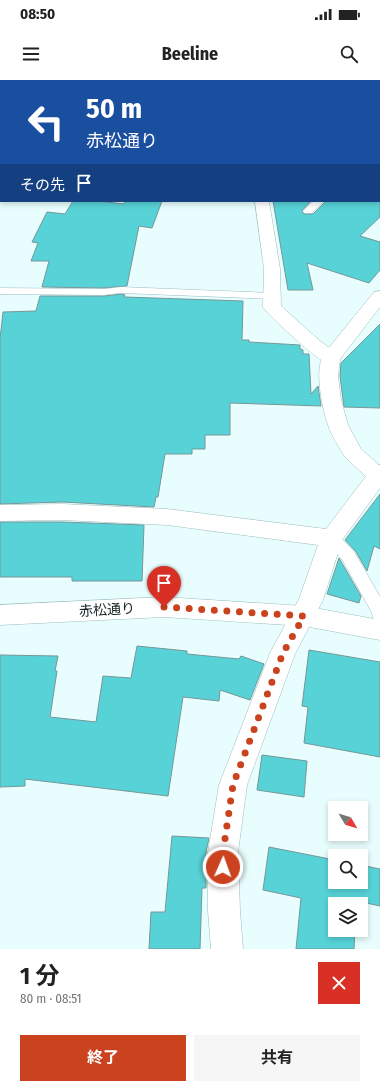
<!DOCTYPE html>
<html lang="ja">
<head>
<meta charset="utf-8">
<style>
  :root { --surface:#fff; --page:#f6f6f6; --text:#222; --muted:#767676; --accent:#cb421f }
  body { margin:0; font-family:"Fira Sans Condensed","Noto Sans JP",sans-serif; background:var(--page); color:var(--text); height:100vh; display:flex; flex-direction:column; font-size:15px; white-space:nowrap }
  * { box-sizing:border-box; margin:0 }
  p { font-size:13px; color:var(--muted) }
  .icon { flex:none; width:22px; height:22px; fill:none; stroke:currentColor; stroke-width:2; stroke-linecap:round; stroke-linejoin:round }
  .map { position:relative; height:869px; overflow:hidden }
  .details { display:flex; flex-direction:column; background:var(--surface); flex:1 }
  .details>* { flex:none }
  .guide { position:absolute; left:0px; top:0px; width:380px; height:122px; box-shadow:0 2px 6px #0003; background:#1a4fa0; color:#fff; overflow:hidden }
  .needle { width:26px; rotate:128deg }
  .controls { position:absolute; left:328px; top:721px; display:grid; gap:8px }
  .controls a { display:grid; place-items:center; width:40px; height:40px; border-radius:0px; background:var(--surface); box-shadow:0 2px 6px #0003; font-size:20px }
  .pin { position:absolute; display:grid; place-items:center; width:34px; height:34px; color:#fff; margin:-41px -17px; border-radius:50% 50% 50% 0; rotate:-45deg; box-shadow:0 0 4px #0007 }
  .pin .icon { rotate:45deg }
  .me { position:absolute; width:44px; margin:-22px; rotate:2deg; stroke-linejoin:round; filter:drop-shadow(0 0 3px #0008) }
  .turn { display:flex; align-items:center; gap:14px; height:84px; padding:0 20px; font-size:18px }
  .turn .icon { width:52px; height:52px; stroke-width:2.5 }
  .turn b { display:block; font-size:28px; line-height:34px }
  .then { display:flex; align-items:center; height:38px; padding:0 20px; background:#0003; gap:8px; font-size:15px }
  .round { display:grid; place-items:center; flex:none; width:42px; height:42px; border-radius:0px; background:var(--page) }
  .head { display:flex; align-items:center; justify-content:space-between; height:68px; padding:0 20px }
  h1 { font-size:24px; font-weight:700; line-height:30px }
  .action { display:flex; gap:8px; margin-top:auto; padding:8px 20px }
  .action a { flex:1; height:46px; border-radius:0px; background:var(--accent); color:#fff; font-size:16px; font-weight:700; line-height:46px; text-align:center }
  .action a+a { background:var(--page); color:var(--text) }
  .status { display:flex; justify-content:space-between; align-items:center; height:28px; padding:0 20px; background:var(--surface); direction:ltr }
  .status svg { height:11px; fill:currentColor }
  header { display:flex; justify-content:space-between; align-items:center; height:52px; padding:0 20px; background:var(--surface); font-size:18px; font-weight:700 }
  .map>svg:first-child { display:block }
</style>
</head>
<body>
<div class="status"><b>08:50</b><svg viewBox="0 0 49 12"><path d="M0 12V9h3v3zM5 12V6h3v6zM10 12V3h3v9zM15 12V0h3v12zM26 1h20v11H26zM47 4h2v5h-2z"/></svg></div>
<header><svg class="icon" aria-label="menu" viewBox="0 0 24 24"><path d="M4 6h16M4 12h16M4 18h16"/></svg>Beeline<svg class="icon" aria-label="search" viewBox="0 0 24 24"><circle cx="10" cy="10" r="6"/><path d="M15 15l6 6"/></svg></header>
<div class="map">
<svg width="380" height="869" viewBox="0 0 380 869">
  <rect width="100%" height="100%" fill="#e8fdfd"/>
  <path fill="#57d3d7" stroke="#769798" d="M73,121H98L124,124L125,121H162L152,148L139,146L127,206L104,208L42,207L49,181H31L38,163L32,162L47,132L65,134Z
    M273,121H311L302,131L304,134H313L326,121H380V137L360,156L380,162V190L369,203L307,183L313,210H288Z
    M121,214L125,215L124,217L243,221L242,260H249V262L300,265V269L303,270V274H309L311,314L318,306L321,326L230,323V355H205V369H192V374H165L158,417H156L154,427L62,422L0,424V259L3,232L36,231L40,216H104Z
    M380,244V328L344,327L340,296L341,283Z
    M380,414V469L374,466L367,491L356,472L345,460Z
    M0,442H62L144,445L142,501H72V497H0Z
    M339,478L361,516L359,523L327,514Z
    M137,566L187,571V574L239,579L241,576L264,584L250,620L220,610L219,621L183,617L168,716L25,699V706L0,707V575L58,576L55,591H57L50,637L96,642L103,596L131,598Z
    M309,570L380,582V677L304,663L308,627L302,626Z
    M262,675L307,681L304,717L257,710Z
    M172,756L209,758L206,772V808H202L200,869H149L151,832H165Z
    M269,767L335,780V802H361V785L380,789V826L357,821V824H335V850H355L354,869H296L301,818L263,810Z"/>
  <g fill="none" stroke-linecap="round" stroke-linejoin="round">
    <g stroke="#9bbebe" stroke-width="1">
      <path id="service" d="M347,0H355V1H347Z
        M0,87H1L0,94Z
        M313,121H324L312,133H304L303,131Z
        M121,207L274,213L278,214L280,216L278,218L274,219L121,213L104,215L0,214V208L104,209Z
        M332,452L337,454L355,473L380,517V542L374,540L371,531L343,481L324,458L327,454Z"/>
    </g>
    <g stroke="#9bbebe" stroke-width="1">
      <path id="minor" d="M379,48H380L379,57Z
        M379,77H380V85H379Z
        M255,121H269L280,189L281,226L320,261L338,274L340,278L338,282C333,283 330,284 325,282C315,278 270,237 263,227L264,189Z
        M380,385V408L342,460L323,520L295,574L247,705L238,772L240,831L243,869H211L208,831V772L219,705L270,573L299,519L318,465L167,445L62,440L0,441V425L62,424L167,429L326,449L373,387Z"/>
    </g>
    <g stroke="#9bbebe" stroke-width="1">
      <path id="tertiary" d="M380,211V227L340,279L338,296L341,320L348,345L361,369L380,386V405L373,403L346,378C339,368 332,356 328,345C322,328 314,289 324,274L374,212Z
        M164,517L304,526L380,540V560L304,546L164,537L0,545V525Z"/>
    </g>
    <g stroke="#9bbebe" stroke-width="1">
      <path id="trunk" d="M0,0H11V1H1V4Z
        M0,16H1L0,29Z"/>
    </g>
    <use href="#service" fill="#fff" fill-rule="evenodd"/>
    <use href="#minor" fill="#fff" fill-rule="evenodd"/>
    <use href="#tertiary" fill="#fff" fill-rule="evenodd"/>
    <use href="#trunk" fill="#fff" fill-rule="evenodd"/>
  </g>
  <g fill="none" stroke-linecap="round" stroke-linejoin="round">
    <path stroke="#cb421f" stroke-width="7" stroke-dasharray="0 12.6" d="M164,527L304,536L283,573L233,705L223,772V787"/>
  </g>
  <g text-anchor="middle" dominant-baseline="central" stroke-width="3" stroke-linejoin="round" paint-order="stroke">
    <g font-size="14" fill="#172424" stroke="#fff">
      <text transform="translate(107 530) rotate(-3)">赤松通り</text>
    </g>
  </g>
</svg>
<div class="controls">
<a><svg class="needle" viewBox="-14 -14 28 28"><path d="M0-13l5 13h-10z" fill="#e53935"/><path d="M0 13l5-13h-10z" fill="#767676"/></svg></a>
<a><svg class="icon" aria-label="search" viewBox="0 0 24 24"><circle cx="10" cy="10" r="6"/><path d="M15 15l6 6"/></svg></a>
<a><svg class="icon" aria-label="layers" viewBox="0 0 24 24"><path d="M12 4l9 5-9 5-9-5zM3 14l9 5 9-5"/></svg></a>
</div>
<div class="pin" style="left:164px;top:527px;background:#d93025"><svg class="icon" aria-label="arrive" viewBox="0 0 24 24"><path d="M6 21V4h12l-3 4 3 4H6"/></svg></div>
<svg class="me" style="left:223px;top:787px" viewBox="-20 -20 40 40"><circle r="17" fill="#cb421f" stroke="#fff" stroke-width="3"/><path d="M0-11L8 9 0 5-8 9z" fill="#fff"/></svg>
<div class="guide">
<div class="turn"><svg class="icon" aria-label="left" viewBox="0 0 24 24"><path d="M17 20v-9H6M10 6l-5 5 5 5"/></svg><div><b>50 m</b>赤松通り</div></div>
<div class="then">その先<svg class="icon" aria-label="arrive" viewBox="0 0 24 24"><path d="M6 21V4h12l-3 4 3 4H6"/></svg></div>
</div>
</div>
<section class="details">
<div class="head"><div><h1>1 分</h1><p>80 m · 08:51</p></div><a class="round" style="background:#d93025;color:#fff"><svg class="icon" aria-label="close" viewBox="0 0 24 24"><path d="M6 6l12 12M18 6L6 18"/></svg></a></div>
<div class="action"><a>終了</a><a>共有</a></div>
</section>
</body>
</html>
